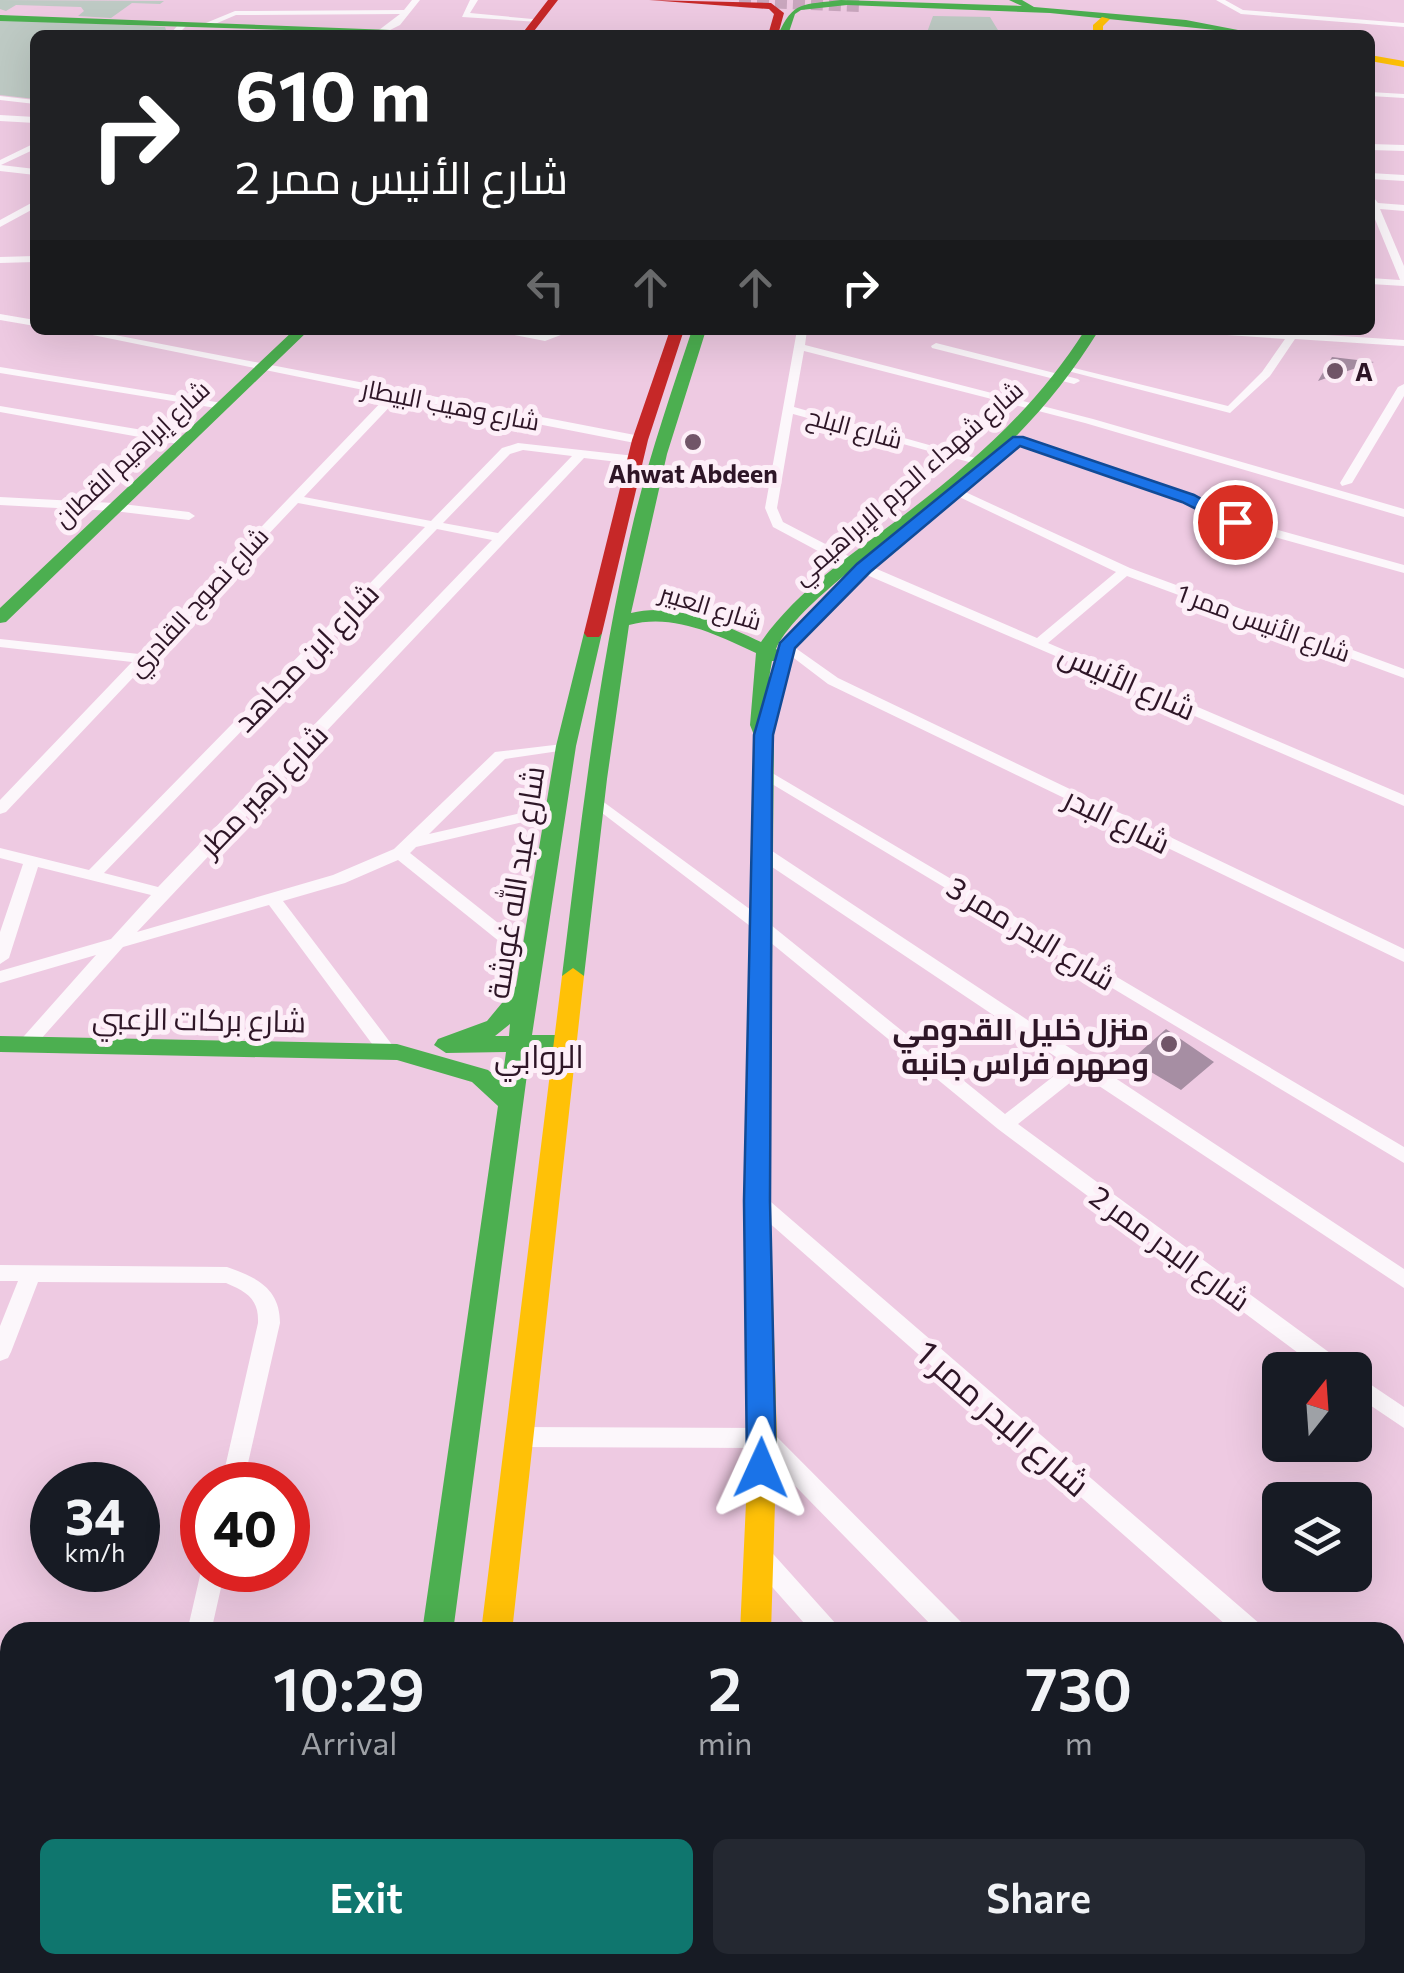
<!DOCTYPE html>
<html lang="en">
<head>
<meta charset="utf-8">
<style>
  :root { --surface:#171b24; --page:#242831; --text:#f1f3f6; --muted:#9ea1a6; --accent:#0f766e }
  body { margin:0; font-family:Commissioner,Cairo,sans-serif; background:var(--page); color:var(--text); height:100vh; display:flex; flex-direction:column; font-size:38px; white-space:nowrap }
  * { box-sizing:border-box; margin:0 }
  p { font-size:32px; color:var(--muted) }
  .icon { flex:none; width:55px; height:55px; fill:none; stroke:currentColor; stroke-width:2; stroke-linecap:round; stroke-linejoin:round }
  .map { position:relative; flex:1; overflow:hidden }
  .sheet { position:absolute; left:0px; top:1622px; width:1405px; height:352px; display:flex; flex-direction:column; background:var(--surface); border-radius:30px 30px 0 0; box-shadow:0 10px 40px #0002 }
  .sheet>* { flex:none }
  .hud { position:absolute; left:30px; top:30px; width:1345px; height:305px; border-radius:15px; box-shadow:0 10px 40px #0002; background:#202124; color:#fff; overflow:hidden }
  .needle { width:65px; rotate:17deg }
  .tools { position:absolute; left:1262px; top:1352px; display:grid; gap:20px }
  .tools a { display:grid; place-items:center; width:110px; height:110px; border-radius:15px; background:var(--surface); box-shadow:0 10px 40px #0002; font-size:50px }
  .speed { position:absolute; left:30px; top:1462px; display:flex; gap:20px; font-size:50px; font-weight:700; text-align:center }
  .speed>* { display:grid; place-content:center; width:130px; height:130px; border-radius:50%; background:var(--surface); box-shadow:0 10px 40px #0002; line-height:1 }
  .speed small { font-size:25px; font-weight:400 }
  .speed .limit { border:15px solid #d22; background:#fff; color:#111 }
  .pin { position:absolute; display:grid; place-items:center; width:85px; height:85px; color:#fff; margin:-42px; border:5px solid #fff; border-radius:50%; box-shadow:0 2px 10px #0007 }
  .me { position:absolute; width:110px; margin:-55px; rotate:1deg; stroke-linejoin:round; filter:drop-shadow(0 0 8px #0008) }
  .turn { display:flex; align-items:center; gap:35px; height:210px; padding:0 40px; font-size:45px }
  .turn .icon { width:130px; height:130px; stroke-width:2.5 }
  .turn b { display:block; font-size:70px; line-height:85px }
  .lanes { display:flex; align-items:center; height:95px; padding:0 40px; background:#0003; justify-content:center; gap:50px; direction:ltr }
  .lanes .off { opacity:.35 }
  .eta { display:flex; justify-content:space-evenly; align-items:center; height:170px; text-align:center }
  .eta b { font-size:60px; font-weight:600; line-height:70px }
  .action { display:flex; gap:20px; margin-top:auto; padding:20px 40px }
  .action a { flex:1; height:115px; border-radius:15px; background:var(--accent); color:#fff; font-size:40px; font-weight:600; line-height:115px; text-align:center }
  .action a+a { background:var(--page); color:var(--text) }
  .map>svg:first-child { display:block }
</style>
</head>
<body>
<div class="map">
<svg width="1404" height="1973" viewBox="0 0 1404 1973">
  <rect width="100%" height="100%" fill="#eecae2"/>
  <path fill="#becac4" d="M0,0L164,1L160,4L132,3L111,18L78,16L84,11L81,7L16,5L6,11L0,9Z
    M933,16L990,17L1001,35H926Z
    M0,19L165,27L167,33L35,35V99L0,95Z"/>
  <path fill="#a68ea3" d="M1332,357L1374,362L1318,381Z
    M1166,1029L1214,1062L1181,1090L1131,1060Z"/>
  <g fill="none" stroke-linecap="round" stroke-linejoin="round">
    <path stroke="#c8a6bd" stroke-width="12" stroke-dasharray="12 6" stroke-linecap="butt" d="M739,1L859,6"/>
    <path fill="#fcf7fb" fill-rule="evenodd" d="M412,0H420L400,25L382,34L379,30L400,14L236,15L208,27L201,25L235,11L404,10Z
      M470,0H478L470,13L543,20L539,22L462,17Z
      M1216,0H1225L1243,10L1404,23V27L1241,14Z
      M180,23L187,25L177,35H169Z
      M1370,92L1404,94V98L1370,96Z
      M0,96L35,100V104L0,100Z
      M0,115L35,117V123L0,121Z
      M35,143V149L1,165L35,169V175L0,171V160Z
      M1370,144L1404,145V151L1370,150Z
      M1370,173L1404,175V181L1370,179Z
      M1370,193L1378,203L1404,205V211L1380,209L1404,266V286L1370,284V278L1400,280L1370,207Z
      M35,201V208L0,227V220Z
      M35,256V262L0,263V257Z
      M0,314L35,320V326L0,320Z
      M68,330H89L640,436L646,440L640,444L399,397L304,497L431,521L502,448L518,443L635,456L641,460L635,464L584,458L137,932L333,875L394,849L495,752L571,743L573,746L571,749L566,750L505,759L429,834L556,805L564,810L562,813L416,847L410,853L537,954L540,958L537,962H525L398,860L345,883L283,901L393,1046L396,1051L393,1056H381L269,905L123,947L32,1049L26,1050L17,1044L96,955L0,983V971L111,939L151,895L38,867L9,958L0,964V932L23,864L0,858V848L89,870L425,527L298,503L6,812L0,814V800L132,662L0,647V639L139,654L388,395ZM523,450L572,456L498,533L443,523L510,454ZM437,529L492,540L158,887L104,873Z
      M488,330L544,335L558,330H574L545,341Z
      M797,330H807L805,345L1093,419L1404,509V517L1085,423L804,351L794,407L986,461L980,465L793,414L777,508L783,522L856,560L1037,638L1116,572L951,493L961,490L1130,568L1404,669V678L1127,576L1048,643L1404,795V806L846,566L773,527L765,508Z
      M1192,330H1248L1404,340V346L1295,339L1270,376L1230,413L1064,370L1070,367L1228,406L1262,372L1285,339L1197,333Z
      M936,343L1078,379L1080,381L1074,384L932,348L931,346Z
      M0,367L222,403L228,406L222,409L0,373Z
      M1404,384V396L1352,483L1342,486L1340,483L1398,387Z
      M0,406L184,437L190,441L184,445L0,412Z
      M1005,435H1013L1192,495L1239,519L1404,565V573L1231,525L1184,501L1005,439Z
      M0,497L114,503L189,512L195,516L189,520L114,511L0,505Z
      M787,642L838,678L1404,949V962L828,684L782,649L780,646Z
      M762,767L1404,1147V1163L757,775L754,772Z
      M594,795L766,921L1005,1114L1068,1065L754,855L752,851L754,847H766L1404,1269V1288L1081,1074L1018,1124L1345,1364L1348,1370H1321L998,1129L754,929L589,803L586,800Z
      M757,1193L764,1196L1260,1624L1263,1632H1234L750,1206L747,1201L750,1196Z
      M0,1265L227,1267C256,1277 280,1288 280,1323L243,1485H221L258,1323C259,1299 247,1292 226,1283L38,1282L11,1352L8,1358L0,1361V1326L18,1281H0Z
      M1355,1374L1404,1407V1428L1355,1395Z
      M520,1427L763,1428L771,1431L963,1624L966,1632H938L758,1448L520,1447L512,1444L509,1437L512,1430Z
      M758,1543L766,1546L836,1624L839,1632H812L750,1562L746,1554L750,1546Z
      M202,1567V1570H225L211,1632H187Z
      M1395,1745L1404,1749V1779L1395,1775Z
      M1404,1920V1954L1395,1958V1924Z
      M111,1965H139L137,1973H109Z
      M1109,1965H1142L1145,1973H1112Z
      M1357,1965H1390L1387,1973H1354Z"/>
    <path fill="#4caf50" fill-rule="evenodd" d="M841,0L1022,6L1009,0H1022L1034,7L1186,20L1264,35L1050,13L847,5L801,10L795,14L788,35H778C793,0 804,5 841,0Z
      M0,15L443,32L448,35L0,21Z
      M294,330H309L6,622L0,623V608Z
      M692,330H706L667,454L631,613C675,602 722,624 761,642C797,590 854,553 904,515C975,461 1037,406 1085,330H1099C1062,390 1018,439 964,484C918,521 798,600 776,649L787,657L784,661H772C768,683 763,715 774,735L771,1089L767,1095H751L747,1089L754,735L750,725L756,653C717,635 674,613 629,625L607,779L584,976L573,984L562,976C581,823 598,669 634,519C650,454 671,393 692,330Z
      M593,628L602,633L576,746L532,1035H568L580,1043L568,1051L530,1052L453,1632H422L498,1106L472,1082L397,1060L0,1052V1036L397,1044L488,1070L502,1082L506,1052L446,1053L434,1045L438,1039L487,1021L516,986L556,746L584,633ZM510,1024L509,1036H495Z
      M373,1965H409L407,1973H371Z
      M435,1965H471L470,1973H434Z"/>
    <path fill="#ffc107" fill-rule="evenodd" d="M1102,17L1110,19L1103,26V35H1093V25Z
      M1370,55L1404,61V67L1370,61Z
      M573,968L584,976L512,1632H481L562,976Z
      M759,1080L767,1083L771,1089L770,1201L777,1438L771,1632H740L749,1438L744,1201L747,1089L751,1083Z
      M733,1965H769V1973H733Z"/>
    <path fill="#c62828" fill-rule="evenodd" d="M548,0H558L531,35H521Z
      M649,0L771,3L784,13L778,35H768L774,14L769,9Z
      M670,330H684L648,440L602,633L599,637H587L584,633L632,440Z"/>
  </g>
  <path fill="#1a73e8" stroke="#114b97" stroke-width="2.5" d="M1013,437H1023L1194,495L1243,522L1229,525L1182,502L1020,446L870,572L795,648L773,735L772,772L770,1201L776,1468L772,1477L761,1480L751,1477L747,1468L744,1201L754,735L780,643L857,564Z"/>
  <g fill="#715568" stroke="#fdeff8" stroke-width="4">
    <circle cx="1335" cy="371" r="10"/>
    <circle cx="693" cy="442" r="10"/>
    <circle cx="1169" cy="1044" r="10"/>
  </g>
  <g text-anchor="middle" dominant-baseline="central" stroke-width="10" stroke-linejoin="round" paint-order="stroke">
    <g font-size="25" font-weight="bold" fill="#2e1627" stroke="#fdeff8" text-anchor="start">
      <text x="1355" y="371">A</text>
      <text x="693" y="473" text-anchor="middle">Ahwat Abdeen</text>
    </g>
    <g font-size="25" fill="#2e1627" stroke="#fdeff8">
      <text transform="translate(451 404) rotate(11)">شارع وهيب البيطار</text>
      <text transform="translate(855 427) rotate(15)">شارع البلح</text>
      <text transform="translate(131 453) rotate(-43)">شارع إبراهيم القطان</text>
      <text transform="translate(907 482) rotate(-41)">شارع شهداء الحرم الإبراهيمي</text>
      <text transform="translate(197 601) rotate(-47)">شارع نصوح القادري</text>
      <text transform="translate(711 606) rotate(17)">شارع العبير</text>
      <text transform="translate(1264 622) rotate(20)">شارع الأنيس ممر 1</text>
    </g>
    <g font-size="30" fill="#2e1627" stroke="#fdeff8">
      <text transform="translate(305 656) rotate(-46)">شارع ابن مجاهد</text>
      <text transform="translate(1128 680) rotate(24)">شارع الأنيس</text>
      <text transform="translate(262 789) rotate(-46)">شارع زهير مطر</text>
      <text transform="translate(1118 819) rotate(26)">شارع البدر</text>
      <text transform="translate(514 882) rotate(-81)">شارع عبد الله غوشة</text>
      <text transform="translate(1032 932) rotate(31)">شارع البدر ممر 3</text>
      <text transform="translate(199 1018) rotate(1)">شارع بركات الزعبي</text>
      <text transform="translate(1171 1247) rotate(36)">شارع البدر ممر 2</text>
    </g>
    <g font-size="30" font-weight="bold" fill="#2e1627" stroke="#fdeff8" text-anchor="end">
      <text x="1149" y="1027">منزل خليل القدومي<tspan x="1149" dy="34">وصهره فراس جانبه</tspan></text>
    </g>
    <g font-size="32" fill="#2e1627" stroke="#fdeff8">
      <text x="539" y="1055">الروابي</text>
    </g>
    <g font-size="35" fill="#2e1627" stroke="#fdeff8">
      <text transform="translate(1004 1417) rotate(41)">شارع البدر ممر 1</text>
    </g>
  </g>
</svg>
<div class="tools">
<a><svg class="needle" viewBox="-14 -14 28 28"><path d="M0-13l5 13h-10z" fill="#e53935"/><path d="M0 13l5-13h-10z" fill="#9ea1a6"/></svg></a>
<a><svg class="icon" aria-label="layers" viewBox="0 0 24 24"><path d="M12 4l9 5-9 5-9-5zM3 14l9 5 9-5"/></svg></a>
</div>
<div class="speed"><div>34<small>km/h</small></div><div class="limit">40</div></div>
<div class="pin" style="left:1235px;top:522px;background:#d93025"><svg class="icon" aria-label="arrive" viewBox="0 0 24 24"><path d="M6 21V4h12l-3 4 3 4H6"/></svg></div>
<svg class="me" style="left:761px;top:1468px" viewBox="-20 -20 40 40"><path d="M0-17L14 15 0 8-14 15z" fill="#1a73e8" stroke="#fff" stroke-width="4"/></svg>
<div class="hud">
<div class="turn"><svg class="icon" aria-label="right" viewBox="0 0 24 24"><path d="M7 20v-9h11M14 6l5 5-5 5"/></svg><div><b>610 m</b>شارع الأنيس ممر 2</div></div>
<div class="lanes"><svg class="icon off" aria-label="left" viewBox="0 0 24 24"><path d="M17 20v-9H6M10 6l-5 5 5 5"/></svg><svg class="icon off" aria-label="ahead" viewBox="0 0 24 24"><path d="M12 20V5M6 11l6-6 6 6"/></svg><svg class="icon off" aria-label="ahead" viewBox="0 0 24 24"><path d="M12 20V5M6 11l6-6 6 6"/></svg><svg class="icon" aria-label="right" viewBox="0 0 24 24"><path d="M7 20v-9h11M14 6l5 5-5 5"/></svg></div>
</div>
<section class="sheet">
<div class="eta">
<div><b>10:29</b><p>Arrival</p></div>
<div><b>2</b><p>min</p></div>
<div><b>730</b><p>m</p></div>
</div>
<div class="action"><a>Exit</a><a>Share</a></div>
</section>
</div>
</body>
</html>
